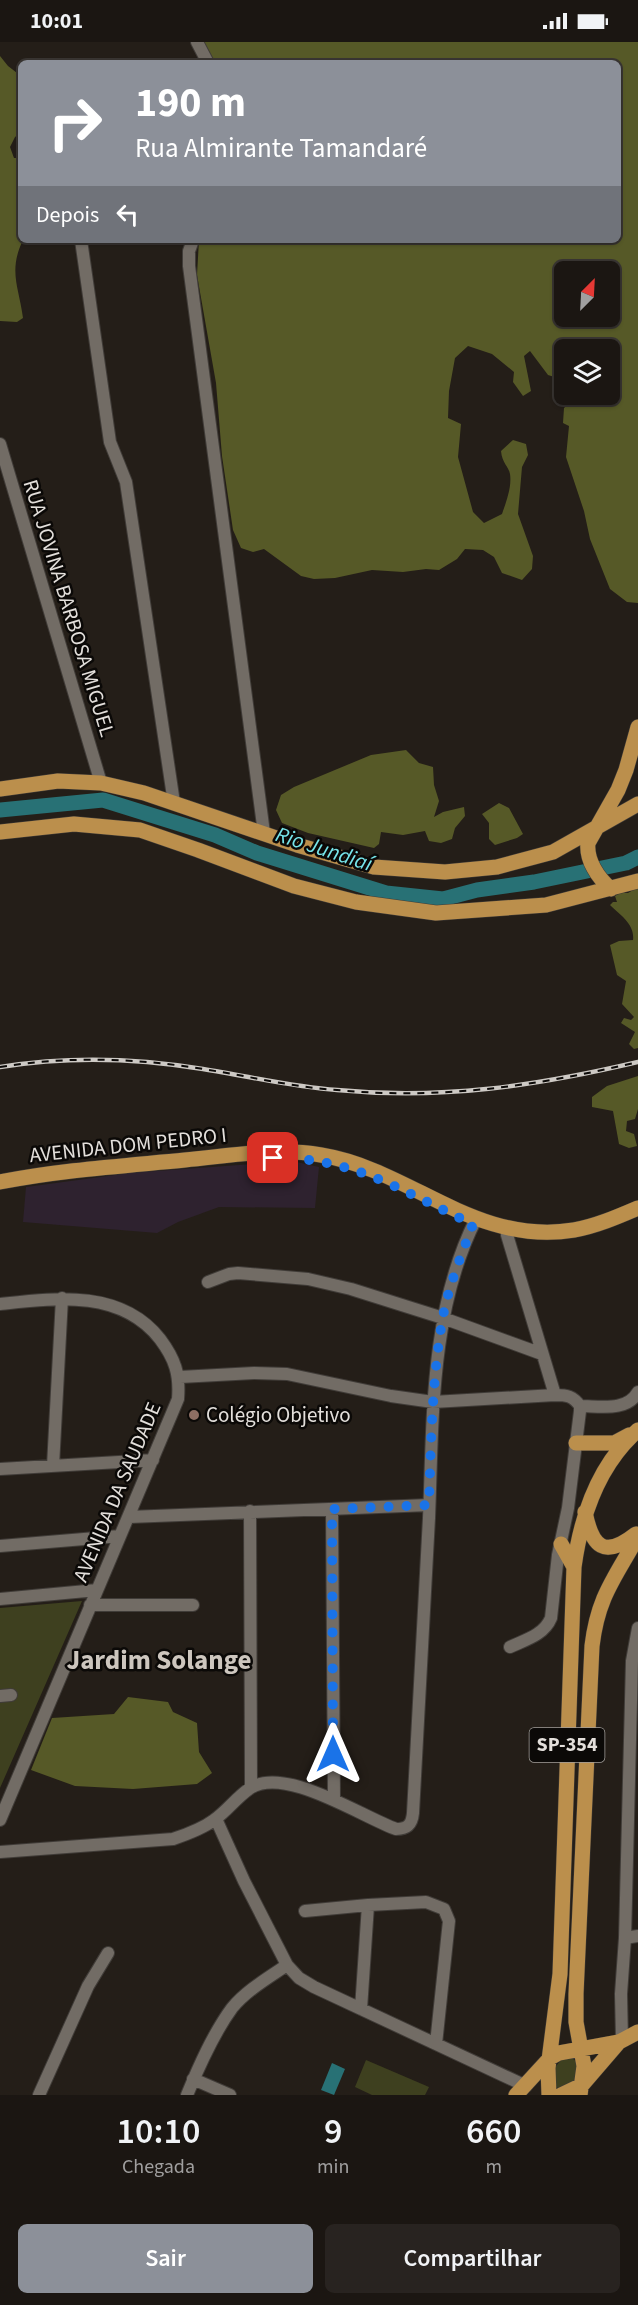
<!DOCTYPE html>
<html lang="pt">
<head>
<meta charset="utf-8">
<style>
  :root { --surface:#1b1612; --page:#282320; --text:#f1f3f6; --muted:#a09f9f; --line:#393532; --accent:#8c9099 }
  body { margin:0; font-family:"Source Sans 3",sans-serif; background:var(--page); color:var(--text); height:100vh; display:flex; flex-direction:column; font-size:22px; white-space:nowrap }
  * { box-sizing:border-box; margin:0 }
  p { font-size:20px; color:var(--muted) }
  .icon { flex:none; width:33px; height:33px; fill:none; stroke:currentColor; stroke-width:2; stroke-linecap:round; stroke-linejoin:round }
  .map { position:relative; height:2053px; overflow:hidden }
  .panel { display:flex; flex-direction:column; background:var(--surface); flex:1 }
  .panel>* { flex:none }
  .top-card { position:absolute; left:18px; top:18px; width:603px; height:183px; border-radius:9px; box-shadow:0 2px 4px #0004,0 0 0 2px var(--line); background:#8c9099; color:#fff; overflow:hidden }
  .needle { width:39px; rotate:24deg }
  .buttons { position:absolute; left:554px; top:219px; display:grid; gap:12px }
  .buttons a { display:grid; place-items:center; width:66px; height:66px; border-radius:9px; background:var(--surface); box-shadow:0 2px 4px #0004,0 0 0 2px var(--line); font-size:30px }
  .pin { position:absolute; display:grid; place-items:center; width:51px; height:51px; color:#fff; margin:-26px; border-radius:12px; box-shadow:0 3px 9px #0006 }
  .me { position:absolute; width:66px; margin:-33px; rotate:0deg; stroke-linejoin:round; filter:drop-shadow(0 0 4px #0008) }
  .turn { display:flex; align-items:center; gap:21px; height:126px; padding:0 18px; font-size:27px }
  .turn .icon { width:78px; height:78px; stroke-width:2.5 }
  .turn b { display:block; font-size:42px; line-height:51px }
  .then { display:flex; align-items:center; height:57px; padding:0 18px; background:#0003; gap:12px; font-size:22px }
  .eta { display:flex; justify-content:space-evenly; align-items:center; height:102px; text-align:center }
  .eta b { font-size:36px; font-weight:600; line-height:42px }
  .cta { display:flex; gap:12px; margin-top:auto; padding:12px 18px }
  .cta a { flex:1; height:69px; border-radius:9px; background:var(--accent); color:#fff; font-size:24px; font-weight:600; line-height:69px; text-align:center }
  .cta a+a { background:var(--page); color:var(--text) }
  .status { display:flex; justify-content:space-between; align-items:center; height:42px; padding:0 30px; background:var(--surface); direction:ltr }
  .status svg { height:16px; fill:currentColor }
  .map>svg:first-child { display:block }
</style>
</head>
<body>
<div class="status"><b>10:01</b><svg viewBox="0 0 49 12"><path d="M0 12V9h3v3zM5 12V6h3v6zM10 12V3h3v9zM15 12V0h3v12zM26 1h20v11H26zM47 4h2v5h-2z"/></svg></div>
<div class="map">
<svg width="638" height="2053" viewBox="0 0 638 2053">
  <rect width="100%" height="100%" fill="#241e18"/>
  <path fill="#2e222f" d="M292,1119L319,1125L315,1166L219,1165L178,1180L157,1191L23,1180L26,1145L130,1131Z"/>
  <path fill="#3e401f" d="M82,1559L0,1746V1566Z
    M571,2015L579,2022L574,2042L563,2048C552,2045 553,2039 552,2029L561,2018Z
    M366,2018L429,2045L425,2053H372L355,2045Z"/>
  <path fill="#565927" fill-rule="evenodd" d="M204,0H638V561L627,560L610,547L590,497L584,469L566,415L569,384L563,381L564,366L578,353L609,352V308H564V338L548,333L530,309L524,314L531,349L523,354L513,340L514,330L492,312L468,304L455,316L449,349L448,376L461,382L458,415L473,470L484,481L502,472C506,460 512,445 510,432C509,425 502,421 501,409L513,398L526,402L528,413L522,425L518,472L533,514L532,527L522,538L502,531L494,515L483,508L465,507L457,517L439,528L426,527L403,530L372,528L335,536L314,537L301,534L264,507L253,510L241,506L233,488L222,414L216,341L197,233L199,198H618V21H214ZM564,230H609V274H564Z
    M0,14L8,24L21,34V91L15,95L10,105L14,116H21V198H23C8,229 19,245 23,276L17,280L0,279Z
    M406,708L419,721L433,725L434,743L439,759L434,775L443,770L464,765L465,774L455,786L452,797L441,801L429,799L425,789L403,793L381,790L379,802L374,806L308,791L282,781L276,768L281,753L294,745L371,713Z
    M499,761L509,766L523,792L517,796L495,803L489,797V781L482,772Z
    M638,845V1006L634,1007L629,1002L635,990L621,981L624,976L631,978L634,975L622,962L626,939L617,933L610,903L619,899L633,898C635,882 620,873 610,863L613,860H617L615,854L620,851H628Z
    M638,1034V1067L635,1077L627,1079L626,1089L634,1092L637,1104L629,1106L619,1102L613,1069L592,1065V1055L607,1044Z
    M128,1655L168,1660L173,1670L197,1681L199,1710L212,1731L197,1742L133,1747L75,1744L31,1728L52,1676L114,1672Z"/>
  <path fill="#287175" d="M332,2021L345,2027L334,2053L321,2048Z"/>
  <g fill="none" stroke-linecap="round" stroke-linejoin="round">
    <path stroke="#287175" stroke-width="15" d="M0,768L103,758L215,793L257,811L386,851L443,857L477,848L534,840L626,821L638,815"/>
    <g stroke="#403c38" stroke-width="14">
      <path id="minor" d="M197,0L208,21
        M81,198L110,400L126,440L174,761
        M193,198L189,209V224L264,791
        M0,402L101,741
        M507,1193L555,1353
        M208,1240L229,1232L238,1231L308,1237L351,1247L443,1276L542,1312
        M0,1262C55,1256 121,1247 160,1297C175,1317 180,1332 178,1357L0,1778
        M180,1335L254,1331L287,1332L391,1354L433,1360L555,1353C567,1353 573,1354 580,1364V1369L568,1466L558,1513L551,1576C544,1593 525,1598 510,1605
        M580,1364C600,1364 627,1370 638,1350
        M53,1424L62,1256
        M0,1427L153,1418
        M332,1467L334,1757
        M250,1469L251,1745
        M129,1475L429,1463
        M0,1504L120,1494
        M0,1557L97,1548
        M90,1563H193
        M0,1654L11,1653
        M216,1777L244,1839L287,1923L299,1936L314,1945L526,2044
        M0,1810L173,1797C188,1792 202,1787 214,1778C227,1769 236,1756 249,1747C283,1722 362,1775 396,1787C408,1787 412,1782 413,1771C419,1672 424,1574 429,1476C433,1377 430,1268 476,1177
        M305,1869L368,1863L426,1860L444,1867L449,1879L436,2002
        M625,1896L638,1894
        M361,1967L368,1863
        M622,1998L621,1952L625,1896L632,1619L638,1586
        M193,2037L230,2053
        M39,2053L88,1944L108,1911
        M187,2053C199,2024 213,1992 232,1966C247,1948 268,1936 287,1923"/>
    </g>
    <g stroke="#403c38" stroke-width="16">
      <path id="major" d="M0,747L58,739L101,741L144,751L297,803L374,825L445,830L497,825L553,810L638,762
        M0,790L74,782L140,788L198,808L294,844L356,860L436,871L546,863L638,839
        M611,847C598,836 586,818 588,801L618,748L626,728L638,685
        M0,1140C61,1128 123,1124 185,1118C229,1114 276,1105 321,1113C412,1128 474,1204 574,1188C596,1184 617,1175 638,1166
        M576,1401H614L629,1393
        M585,1470C592,1505 604,1517 636,1492
        M561,1502L574,1525
        M516,2053L550,2016L559,2011L619,2000L638,1990
        M549,2053L548,2026L560,1932L574,1525C581,1474 598,1423 638,1388
        M561,2053L582,2043L619,2000
        M580,2053L584,2024L576,1980V1952L592,1604C598,1554 615,1536 638,1494"/>
    </g>
    <use href="#minor" stroke="#726c65" stroke-width="12"/>
    <use href="#major" stroke="#bb8f4c" stroke-width="15"/>
    <g stroke="#cdc9c4" stroke-width="4.5">
      <path id="rail" d="M0,1025C68,1014 136,1016 203,1027C248,1034 292,1045 337,1048C442,1058 536,1044 638,1020"/>
    </g>
    <use href="#rail" stroke="#0b0907" stroke-width="2" stroke-dasharray="7" stroke-linecap="butt"/>
  </g>
  <g fill="none" stroke-linecap="round" stroke-linejoin="round">
    <path stroke="#1a73e8" stroke-width="10" stroke-dasharray="0 18" d="M273,1116C355,1115 402,1150 473,1182C462,1212 449,1243 443,1274C432,1336 431,1400 429,1463L332,1467L333,1712"/>
  </g>
  <circle fill="#8d6e63" stroke="#0b0907" stroke-width="2" cx="194" cy="1373" r="6"/>
  <g text-anchor="middle" dominant-baseline="central" stroke-width="5" stroke-linejoin="round" paint-order="stroke">
    <rect fill="#0b0907" stroke="#a29f9b" stroke-width="1.5" x="529.5" y="1686" width="75" height="34" rx="4.5"/>
    <g font-size="20" font-weight="bold" fill="#e3dfdb">
      <text x="567" y="1703">SP-354</text>
    </g>
    <g font-size="21" fill="#e3dfdb" stroke="#0b0907">
      <text transform="translate(69 566) rotate(73)">RUA JOVINA BARBOSA MIGUEL</text>
      <text transform="translate(128 1103) rotate(-6)">AVENIDA DOM PEDRO I</text>
      <text transform="translate(117 1450) rotate(-67)">AVENIDA DA SAUDADE</text>
    </g>
    <g font-size="21" fill="#e3dfdb" stroke="#0b0907" text-anchor="start">
      <text x="206" y="1373">Colégio Objetivo</text>
    </g>
    <g font-size="22" font-style="italic" fill="#77e5ea" stroke="#0b0907">
      <text transform="translate(324 807) rotate(18)">Rio Jundiaí</text>
    </g>
    <g font-size="27" font-weight="bold" fill="#cdc6be" stroke="#0b0907">
      <text x="159" y="1618">Jardim Solange</text>
    </g>
  </g>
</svg>
<div class="buttons">
<a><svg class="needle" viewBox="-14 -14 28 28"><path d="M0-13l5 13h-10z" fill="#e53935"/><path d="M0 13l5-13h-10z" fill="#a09f9f"/></svg></a>
<a><svg class="icon" aria-label="layers" viewBox="0 0 24 24"><path d="M12 4l9 5-9 5-9-5zM3 14l9 5 9-5"/></svg></a>
</div>
<div class="pin" style="left:273px;top:1116px;background:#d93025"><svg class="icon" aria-label="arrive" viewBox="0 0 24 24"><path d="M6 21V4h12l-3 4 3 4H6"/></svg></div>
<svg class="me" style="left:333px;top:1712px" viewBox="-20 -20 40 40"><path d="M0-17L14 15 0 8-14 15z" fill="#1a73e8" stroke="#fff" stroke-width="4"/></svg>
<div class="top-card">
<div class="turn"><svg class="icon" aria-label="right" viewBox="0 0 24 24"><path d="M7 20v-9h11M14 6l5 5-5 5"/></svg><div><b>190 m</b>Rua Almirante Tamandaré</div></div>
<div class="then">Depois<svg class="icon" aria-label="left" viewBox="0 0 24 24"><path d="M17 20v-9H6M10 6l-5 5 5 5"/></svg></div>
</div>
</div>
<section class="panel">
<div class="eta">
<div><b>10:10</b><p>Chegada</p></div>
<div><b>9</b><p>min</p></div>
<div><b>660</b><p>m</p></div>
</div>
<div class="cta"><a>Sair</a><a>Compartilhar</a></div>
</section>
</body>
</html>
